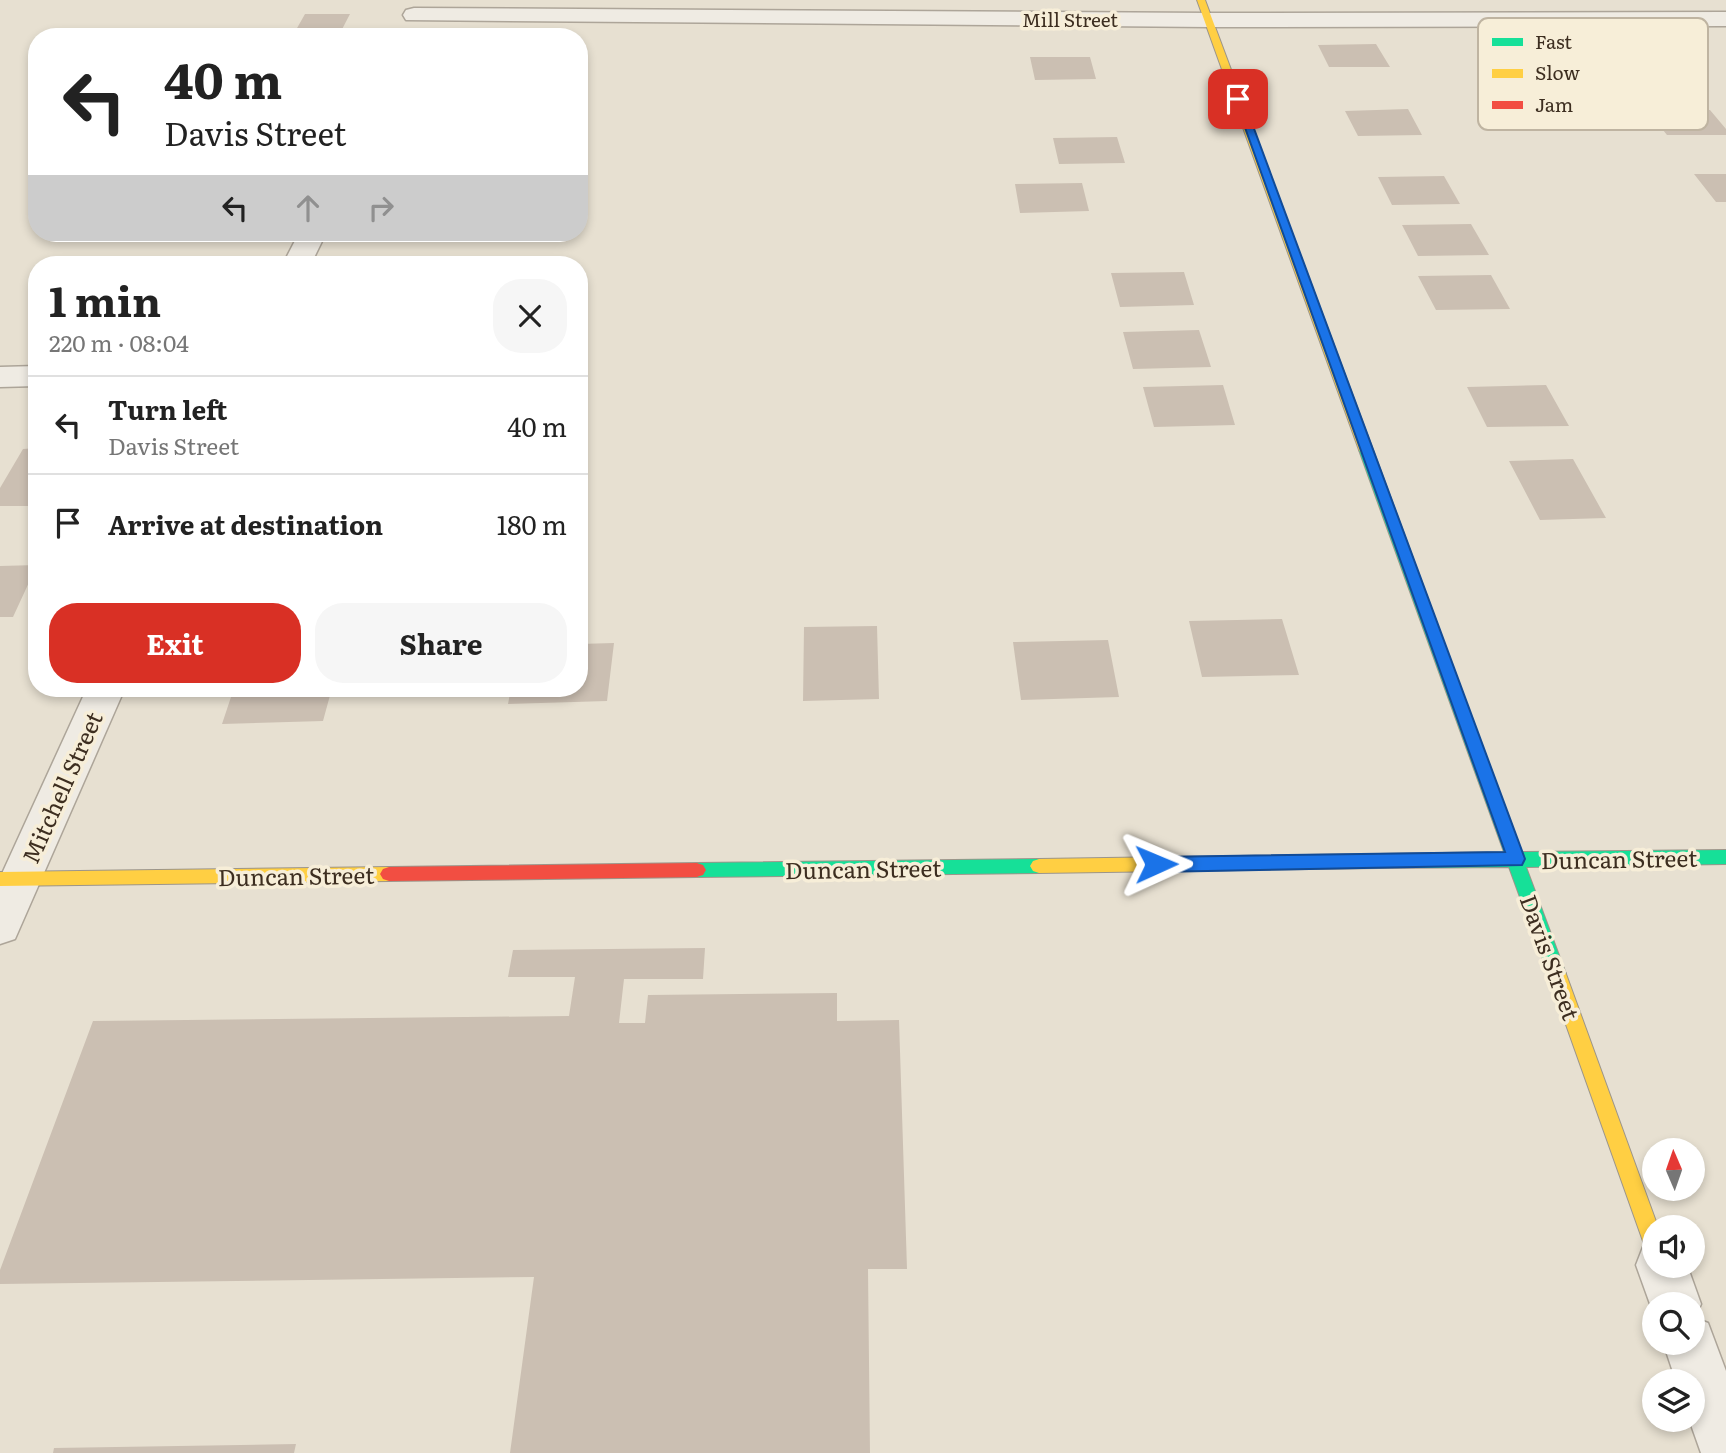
<!DOCTYPE html>
<html lang="en">
<head>
<meta charset="utf-8">
<style>
  :root { --surface:#fff; --page:#f6f6f6; --text:#222; --muted:#767676; --line:#e0e0e0; --accent:#d93025 }
  body { margin:0; font-family:Literata,serif; background:var(--page); color:var(--text); height:100vh; display:flex; flex-direction:column; font-size:26px; white-space:nowrap }
  * { box-sizing:border-box; margin:0 }
  p { font-size:23px; color:var(--muted) }
  .icon { flex:none; width:38px; height:38px; fill:none; stroke:currentColor; stroke-width:2; stroke-linecap:round; stroke-linejoin:round }
  .map { position:relative; flex:1; overflow:hidden }
  .side { position:absolute; left:28px; top:256px; width:560px; height:441px; display:flex; flex-direction:column; background:var(--surface); border-radius:28px; box-shadow:0 4px 10px #0003 }
  .side>* { flex:none }
  .guide { position:absolute; left:28px; top:28px; width:560px; height:214px; border-radius:28px; box-shadow:0 4px 10px #0003; background:#fff; color:var(--text); overflow:hidden }
  .needle { width:46px; rotate:358deg }
  .buttons { position:absolute; left:1642px; top:1138px; display:grid; gap:14px }
  .buttons a { display:grid; place-items:center; width:63px; height:63px; border-radius:50%; background:var(--surface); box-shadow:0 4px 10px #0003; font-size:35px }
  .pin { position:absolute; display:grid; place-items:center; width:60px; height:60px; color:#fff; margin:-30px; border-radius:14px; box-shadow:0 4px 10px #0006 }
  .me { position:absolute; width:77px; margin:-38px; rotate:89deg; stroke-linejoin:round; filter:drop-shadow(0 0 5px #0008) }
  .turn { display:flex; align-items:center; gap:24px; height:147px; padding:0 21px; font-size:32px }
  .turn .icon { width:91px; height:91px; stroke-width:2.5 }
  .turn b { display:block; font-size:49px; line-height:60px }
  .lanes { display:flex; align-items:center; height:66px; padding:0 21px; background:#0003; justify-content:center; gap:35px; direction:ltr }
  .lanes .off { opacity:.35 }
  .round { display:grid; place-items:center; flex:none; width:74px; height:74px; border-radius:28px; background:var(--page) }
  .head { display:flex; align-items:center; justify-content:space-between; height:119px; padding:0 21px }
  h1 { font-size:42px; font-weight:700; line-height:52px }
  .cta { display:flex; gap:14px; margin-top:auto; padding:14px 21px }
  .cta a { flex:1; height:80px; border-radius:28px; background:var(--accent); color:#fff; font-size:28px; font-weight:700; line-height:80px; text-align:center }
  .cta a+a { background:var(--page); color:var(--text) }
  ul { padding:0; list-style:none }
  li { display:flex; align-items:center; gap:21px; height:98px; padding:0 21px; border-top:2px solid var(--line) }
  li div { flex:1 }
  li b { display:block; font-size:26px }
  li em { font-style:normal }
  .map>svg:first-child { display:block }
</style>
</head>
<body>
<div class="map">
<svg width="1726" height="1453" viewBox="0 0 1726 1453">
  <rect width="100%" height="100%" fill="#e7e0d1"/>
  <path fill="#cbbfb2" d="M305,14H350L338,37H292Z
    M1376,44L1390,67H1329L1318,45Z
    M1030,57H1090L1096,79L1035,80Z
    M1408,109L1422,135L1358,136L1345,111Z
    M1647,110H1710L1726,129V135H1667Z
    M1117,137L1125,163L1059,164L1053,138Z
    M1694,174H1726V202H1716Z
    M1444,176L1460,204L1392,205L1378,177Z
    M1082,183L1089,211L1020,213L1015,184Z
    M1471,224L1489,255L1418,256L1402,225Z
    M1184,272L1194,305L1120,307L1111,273Z
    M1491,275L1510,309L1436,310L1418,276Z
    M1199,330L1211,367L1133,369L1123,332Z
    M1223,385L1235,425L1154,427L1143,387Z
    M1546,385L1569,426L1487,427L1467,387Z
    M37,448V506H0V488L23,449Z
    M1573,459L1606,518L1540,520L1509,461Z
    M37,565L13,617H0V566Z
    M1282,619L1299,675L1202,677L1189,621Z
    M877,626L879,699L803,701L804,627Z
    M1108,640L1119,697L1021,700L1013,642Z
    M614,643L607,701L508,704L511,688H579V644Z
    M234,688H332L323,721L222,724Z
    M705,948L703,979H624L619,1023H645L648,995L837,993V1021L899,1020L907,1269H868L870,1453H510L534,1277L0,1284V1270L93,1021L569,1016L575,977H508L513,950Z
    M296,1444L294,1453H53L54,1448Z"/>
  <g fill="none" stroke-linecap="round" stroke-linejoin="round">
    <g stroke="#ada599" stroke-width="3">
      <path id="street" d="M414,8L1209,13L1726,12V26L1209,27L406,20L403,15L406,10Z
        M299,233H326L311,264H283Z
        M37,366V386L0,387V367Z
        M87,688H125L15,939L0,944V878Z
        M1654,1243V1265H1687L1701,1304L1695,1318L1708,1323L1726,1371V1453H1701L1689,1419H1692V1381H1676L1663,1342H1692V1304H1654V1315L1636,1265L1643,1247Z"/>
    </g>
    <g stroke="#9c958a" stroke-width="2">
      <path id="fast" d="M1366,446L1373,450L1521,852L1726,850V864L1526,867L1566,974L1563,980L1557,982L1551,980L1548,974L1509,867L1379,868L1373,866L1370,861L1373,856L1379,854L1504,852L1359,450Z
        M1039,859L1045,861L1048,866L1045,871L1039,873L697,877L691,875L688,870L691,865L697,863Z"/>
    </g>
    <g stroke="#9c958a" stroke-width="2">
      <path id="slow" d="M1197,0H1205L1373,450L1371,453H1361L1359,450Z
        M1379,854L1385,856L1388,861L1385,866L1379,868L1039,873L1033,871L1030,866L1033,861L1039,859Z
        M389,867L395,869L398,874L395,879L389,881L0,886V872Z
        M1557,966L1563,968L1566,974L1658,1227H1654V1254L1647,1251L1644,1244L1548,974L1551,968Z"/>
    </g>
    <g stroke="#9c958a" stroke-width="2">
      <path id="jam" d="M697,863L703,865L706,870L703,875L697,877L389,881L383,879L380,874L383,869L389,867Z"/>
    </g>
    <use href="#street" fill="#efebe3" fill-rule="evenodd"/>
    <use href="#fast" fill="#16e098" fill-rule="evenodd"/>
    <use href="#slow" fill="#ffcf43" fill-rule="evenodd"/>
    <use href="#jam" fill="#f24e42" fill-rule="evenodd"/>
  </g>
  <path fill="#1a73e8" stroke="#114b97" stroke-width="2" d="M1234,97L1243,99L1525,859L1522,865L1156,872L1150,869L1148,864L1150,859L1156,857L1505,852Z"/>
  <g text-anchor="middle" dominant-baseline="central" stroke-width="7" stroke-linejoin="round" paint-order="stroke">
    <g font-size="19" fill="#3d2e20" stroke="#f7eed8">
      <text x="1070" y="19">Mill Street</text>
    </g>
    <g font-size="23" fill="#3d2e20" stroke="#f7eed8">
      <text transform="translate(61 787) rotate(-66)">Mitchell Street</text>
      <text transform="translate(1619 858) rotate(-1)">Duncan Street</text>
      <text transform="translate(863 868) rotate(-1)">Duncan Street</text>
      <text transform="translate(296 875) rotate(-1)">Duncan Street</text>
      <text transform="translate(1551 957) rotate(70)">Davis Street</text>
    </g>
  </g>
  <rect x="1478" y="18" width="230" height="112" rx="10" fill="#f7eed8" stroke="#bfb4a1" stroke-width="2"/>
  <rect x="1492" y="38" width="31" height="8" fill="#16e098"/>
  <rect x="1492" y="69" width="31" height="9" fill="#ffcf43"/>
  <rect x="1492" y="101" width="31" height="8" fill="#f24e42"/>
  <g font-size="19" fill="#3d2e20">
    <text x="1535" y="49">Fast</text>
    <text x="1535" y="80">Slow</text>
    <text x="1535" y="112">Jam</text>
  </g>
</svg>
<div class="buttons">
<a><svg class="needle" viewBox="-14 -14 28 28"><path d="M0-13l5 13h-10z" fill="#e53935"/><path d="M0 13l5-13h-10z" fill="#767676"/></svg></a>
<a><svg class="icon" aria-label="sound" viewBox="0 0 24 24"><path d="M4 9h4l5-4v14l-5-4H4zM17 9q2 3 0 6"/></svg></a>
<a><svg class="icon" aria-label="search" viewBox="0 0 24 24"><circle cx="10" cy="10" r="6"/><path d="M15 15l6 6"/></svg></a>
<a><svg class="icon" aria-label="layers" viewBox="0 0 24 24"><path d="M12 4l9 5-9 5-9-5zM3 14l9 5 9-5"/></svg></a>
</div>
<div class="pin" style="left:1238px;top:99px;background:#d93025"><svg class="icon" aria-label="arrive" viewBox="0 0 24 24"><path d="M6 21V4h12l-3 4 3 4H6"/></svg></div>
<svg class="me" style="left:1156px;top:864px" viewBox="-20 -20 40 40"><path d="M0-17L14 15 0 8-14 15z" fill="#1a73e8" stroke="#fff" stroke-width="4"/></svg>
<div class="guide">
<div class="turn"><svg class="icon" aria-label="left" viewBox="0 0 24 24"><path d="M17 20v-9H6M10 6l-5 5 5 5"/></svg><div><b>40 m</b>Davis Street</div></div>
<div class="lanes"><svg class="icon" aria-label="left" viewBox="0 0 24 24"><path d="M17 20v-9H6M10 6l-5 5 5 5"/></svg><svg class="icon off" aria-label="ahead" viewBox="0 0 24 24"><path d="M12 20V5M6 11l6-6 6 6"/></svg><svg class="icon off" aria-label="right" viewBox="0 0 24 24"><path d="M7 20v-9h11M14 6l5 5-5 5"/></svg></div>
</div>
<section class="side">
<div class="head"><div><h1>1 min</h1><p>220 m · 08:04</p></div><a class="round"><svg class="icon" aria-label="close" viewBox="0 0 24 24"><path d="M6 6l12 12M18 6L6 18"/></svg></a></div>
<ul>
<li><svg class="icon" aria-label="left" viewBox="0 0 24 24"><path d="M17 20v-9H6M10 6l-5 5 5 5"/></svg><div><b>Turn left</b><p>Davis Street</p></div><em>40 m</em></li>
<li><svg class="icon" aria-label="arrive" viewBox="0 0 24 24"><path d="M6 21V4h12l-3 4 3 4H6"/></svg><div><b>Arrive at destination</b></div><em>180 m</em></li>
</ul>
<div class="cta"><a>Exit</a><a>Share</a></div>
</section>
</div>
</body>
</html>
